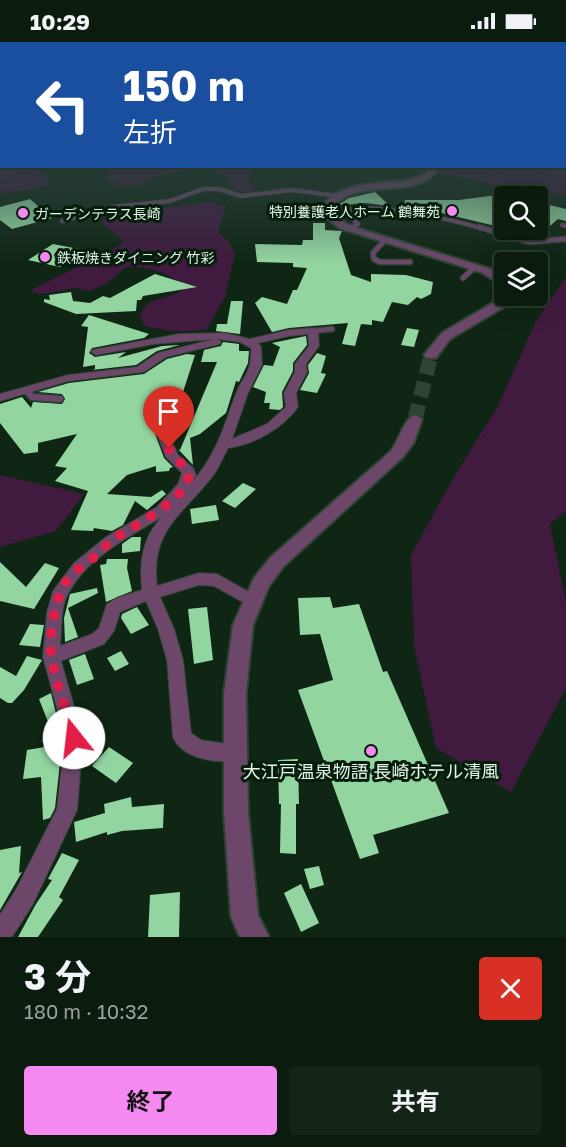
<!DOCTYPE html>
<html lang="ja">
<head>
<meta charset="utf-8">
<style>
  :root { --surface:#0b1c0f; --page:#142518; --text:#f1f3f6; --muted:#9aa19e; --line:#2b3a2f; --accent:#f489f0 }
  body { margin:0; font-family:"Golos Text","Noto Sans JP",sans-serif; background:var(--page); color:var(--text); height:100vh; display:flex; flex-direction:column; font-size:22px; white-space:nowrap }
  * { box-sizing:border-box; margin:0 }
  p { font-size:20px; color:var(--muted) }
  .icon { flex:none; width:33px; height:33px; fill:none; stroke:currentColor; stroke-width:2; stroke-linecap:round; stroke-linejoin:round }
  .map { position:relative; height:895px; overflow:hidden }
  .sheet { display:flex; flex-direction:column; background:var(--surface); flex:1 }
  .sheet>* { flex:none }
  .guide { position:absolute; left:0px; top:0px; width:567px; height:126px; box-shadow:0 6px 24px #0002,0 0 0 2px var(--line); background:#1a4fa0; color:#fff; overflow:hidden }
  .controls { position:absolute; left:494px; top:144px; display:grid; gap:12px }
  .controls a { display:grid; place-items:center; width:54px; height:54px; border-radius:6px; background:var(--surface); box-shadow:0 6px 24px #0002,0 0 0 2px var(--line); font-size:30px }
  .pin { position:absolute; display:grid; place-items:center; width:51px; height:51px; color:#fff; margin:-62px -26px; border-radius:50% 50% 50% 0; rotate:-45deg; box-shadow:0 0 6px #0007 }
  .pin .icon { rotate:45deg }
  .me { position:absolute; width:66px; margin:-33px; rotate:344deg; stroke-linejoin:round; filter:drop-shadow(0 0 4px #0008) }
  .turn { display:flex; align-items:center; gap:21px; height:126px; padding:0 24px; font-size:27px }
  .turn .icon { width:78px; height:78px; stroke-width:2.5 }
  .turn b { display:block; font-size:42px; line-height:51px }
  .round { display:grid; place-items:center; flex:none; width:63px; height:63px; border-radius:6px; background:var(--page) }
  .headline { display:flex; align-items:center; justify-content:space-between; height:102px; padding:0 24px }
  h1 { font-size:36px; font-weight:700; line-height:45px }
  .cta { display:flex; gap:12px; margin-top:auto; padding:12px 24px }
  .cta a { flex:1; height:69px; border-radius:6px; background:var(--accent); color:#111; font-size:24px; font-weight:700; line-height:69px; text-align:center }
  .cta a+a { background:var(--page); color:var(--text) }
  .status { display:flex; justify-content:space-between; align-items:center; height:42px; padding:0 30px; background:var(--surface); direction:ltr }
  .status svg { height:16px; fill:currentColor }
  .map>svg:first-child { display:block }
</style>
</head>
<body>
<div class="status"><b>10:29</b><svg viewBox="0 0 49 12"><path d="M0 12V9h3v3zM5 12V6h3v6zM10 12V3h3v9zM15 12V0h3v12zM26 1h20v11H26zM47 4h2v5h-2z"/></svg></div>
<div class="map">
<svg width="566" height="895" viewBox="0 0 566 895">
  <rect width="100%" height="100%" fill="#0f2614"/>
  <path fill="#401a3f" d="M566,96V153L521,150L463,135L390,125L566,124Z
    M0,124C18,125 42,122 51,140L46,144L0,152Z
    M104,125H253L248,140L258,148L246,150L235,147L223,132L202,125L151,136L136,143L127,145L110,140L108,127Z
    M211,160L226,164L218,189L229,200L235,212L225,255L207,287C184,291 167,290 145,284L140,275C148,250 167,262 184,246C169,229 148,225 126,225L107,241L89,249L74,246L45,252L34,251L31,248L117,205L124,199L104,183L102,179L112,172Z
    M566,235V469L550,482L566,561V646L511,750L436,706L414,604L411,513L455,433L497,366L536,279Z
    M0,433L84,452L56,489L0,505Z"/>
  <path fill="#93d5a0" d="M375,150L390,164L366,161L338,163L349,156Z
    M504,152V186L404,162L405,158H459Z
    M30,157L52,176L12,187L0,178V165Z
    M537,160L566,167V179L558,177L537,195Z
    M313,181H325V188L342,189L339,196L351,233L371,240V232L406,233L433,240L431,252L421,257L417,255L408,263L392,260L383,280L372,278V283L361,282L355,304L342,302L348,281L289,286L272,290L255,261L262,255L287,262L293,248H297L307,226L293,225V221L257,220L255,202L302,203L303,198H313Z
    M53,202L84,208L60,225L28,218Z
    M155,232L197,245L143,254L141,258H137L136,269L76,272L44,260V257L50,258L49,253L71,250L73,259L90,261L103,254L110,256Z
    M231,259H243L240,292L216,289L217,282H227Z
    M89,273L149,292L144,296L92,306L89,311L95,315L126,310L118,316L162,304L180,303L157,309L136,323L92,328L95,327V323L83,325L88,285L81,284Z
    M407,286L419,288L414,305L401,303Z
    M306,294L307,303L293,321V329L282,350L283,365L280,368L269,367L270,361H264L266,350L253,345L264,323L273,324L280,305L272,301Z
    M223,300L239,302V309H249L248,321L239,340L236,339L226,371L200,392L190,396L193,423L178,407L180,408L217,320H201L204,308L221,304Z
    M317,311L326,314L321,331L326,332L317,351L300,348L309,331L308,323Z
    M187,312L195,313L170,390L166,385H158L154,389L164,416L173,425L170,426L169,429L156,430V424L127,433L107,452L151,455L162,448L166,452L147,468L135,459L123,483L112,489L94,486L93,489L71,488L88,449L55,439L67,426L55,424L77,392L38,401V410L24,412L0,381V362L22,355L31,366L33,360L62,362L65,357L62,352L38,350L69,341L144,332L167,317Z
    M243,441L256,447L235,466L222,459Z
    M216,463L219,478L192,482L190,467Z
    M132,495H141L140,509L122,511V502Z
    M107,517H128L127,526L132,549L106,560L100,523L106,522Z
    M0,520L26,545L45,521L59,526L34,567L0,559Z
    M97,546L98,551L68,566L78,595L65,600L64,576L70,552Z
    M330,555L333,566L359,562L383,630L387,629L449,771L373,793L379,811L360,817L298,648L333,638L320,592L300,593L298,556Z
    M137,565L149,583L131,592L121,576L122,572Z
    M207,565L213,618L194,622L188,567Z
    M30,582L44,583L40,605L19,603Z
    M121,609L129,622L115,629L107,616Z
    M85,612L94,637L77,643L69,618Z
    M27,614L42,618L24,648L12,661H8L0,656V625L16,634Z
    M51,651L58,680L50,685L39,657Z
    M62,702L55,766L50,776L43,778L41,735L23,737L27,708Z
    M109,705L133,721L116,741L92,724Z
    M298,717L299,762H296V812L280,811L281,762H279L278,718Z
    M131,755L132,765L164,762L163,786L122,789L107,793V790L76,800L74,780L105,771L104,762Z
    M21,804L19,831L22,830L0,868V808Z
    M62,811L79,818L59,855L63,858L38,895H18L36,862L52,838L48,837Z
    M319,824L324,843L310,847L304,827Z
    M301,842L319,881L301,890L284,851Z
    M180,850L179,895H148L150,853Z"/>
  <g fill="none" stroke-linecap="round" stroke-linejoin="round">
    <path stroke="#2f4534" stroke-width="15" stroke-dasharray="15 8" stroke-linecap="butt" d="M415,377L431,313"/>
    <g stroke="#2d4332" stroke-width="5">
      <path id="service-far2" d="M62,179L113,165L170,159L203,147H219L241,154L292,148L338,154
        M562,183L566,184
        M350,187L358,182L343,169C378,160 449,177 484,187"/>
    </g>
    <g stroke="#2d4332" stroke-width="7">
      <path id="service-far1" d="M479,185L529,200L566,197
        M350,187L353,185
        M385,198L373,211L374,217L380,220H410
        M463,236L475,225
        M313,289L332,287"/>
    </g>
    <g stroke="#2d4332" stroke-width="9">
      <path id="service" d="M27,349L32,355L60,357"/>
    </g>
    <g stroke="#2d4332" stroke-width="2">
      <path id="minor" d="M313,286L318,289L319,304L306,322L307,330L296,351L298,365C282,387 255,402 228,406C223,415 219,426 212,435C182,473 150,489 157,544L199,531L217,532L258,555L260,559L258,563L252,565L214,544L199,543L160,555L174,587L183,618L191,691L201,698L242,704L244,710L242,716C221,724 182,717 173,695L167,618L158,587L146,559L120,570L114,589L104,602L61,619L83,696L77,768L33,862L12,895H0V873L17,846L57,767L65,696L43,615L47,570L53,549L74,521L106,495L157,465L178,442L182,431L166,415L156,390L158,387H166L178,413L193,426L196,433L192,440C215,415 224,385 235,354C243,333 252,331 251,306L240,300L217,297L221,300L220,302L166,315L144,330L69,339L0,359V352L68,333L137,325L158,311L215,297L154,302L96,313L91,310L92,308L179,292L225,291L250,297L289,288ZM308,292L309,304L295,322V330L284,351L286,365L267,382L232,397L248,351L262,323L261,305L258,301L289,294ZM162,475C142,496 139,520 142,548L117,556L107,562L99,586L92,592L60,604C62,587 60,565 69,550C88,515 129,495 162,475Z"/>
    </g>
    <g stroke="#2d4332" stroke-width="4">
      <path id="tertiary" d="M428,124H436V131C409,157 365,136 335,162V173L347,182L363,188L491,227L504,237V245L483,231L339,186L325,174V161C353,131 396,149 428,130Z
        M504,251V254H512L504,265L450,297L436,316H426L424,313L442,291L496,259Z
        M415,373L422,377L414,400L403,415L283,525L269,544L253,583L246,651L248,770L258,873L269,895H240L231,875L224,770V651L233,583L254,536L271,515L391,409C399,399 404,376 415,373Z"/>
    </g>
    <use href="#service-far2" stroke="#6c476a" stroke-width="4"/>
    <use href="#service-far1" stroke="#6c476a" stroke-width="4.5"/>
    <use href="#service" stroke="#6c476a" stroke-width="6"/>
    <use href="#minor" fill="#6c476a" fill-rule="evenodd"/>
    <use href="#tertiary" fill="#6c476a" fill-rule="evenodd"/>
  </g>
  <linearGradient id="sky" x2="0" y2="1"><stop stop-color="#08150b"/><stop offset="0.43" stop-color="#314745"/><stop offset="1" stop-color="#314745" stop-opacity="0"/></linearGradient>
  <rect width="566" height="221" fill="url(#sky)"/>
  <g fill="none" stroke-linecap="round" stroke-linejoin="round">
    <path stroke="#e11d48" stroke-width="10" stroke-dasharray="0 18" d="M74,696C67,670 56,643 52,617C48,597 54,567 61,549C67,533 83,524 96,514C102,509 106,503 112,498C127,488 195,453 188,431C186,422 173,418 169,406"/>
  </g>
  <g fill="#f489f0" stroke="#051d0b" stroke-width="2">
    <circle cx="452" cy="169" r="6"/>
    <circle cx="23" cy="171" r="6"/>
    <circle cx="45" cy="215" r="6"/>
    <circle cx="371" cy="709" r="6"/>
  </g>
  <g text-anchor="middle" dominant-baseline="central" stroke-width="6" stroke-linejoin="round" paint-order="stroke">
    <g font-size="14" fill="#e5f4e7" stroke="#051d0b" text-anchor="start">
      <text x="440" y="169" text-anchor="end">特別養護老人ホーム 鶴舞苑</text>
      <text x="35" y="171">ガーデンテラス長崎</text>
      <text x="57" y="215">鉄板焼きダイニング 竹彩</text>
    </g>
    <g font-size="18" fill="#e5f4e7" stroke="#051d0b">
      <text x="371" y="729">大江戸温泉物語 長崎ホテル清風</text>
    </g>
  </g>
</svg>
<div class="controls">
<a><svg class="icon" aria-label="search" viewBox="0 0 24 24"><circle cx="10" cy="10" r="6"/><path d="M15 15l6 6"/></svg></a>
<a><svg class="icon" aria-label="layers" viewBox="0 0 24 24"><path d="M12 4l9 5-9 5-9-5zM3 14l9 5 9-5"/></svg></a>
</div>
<div class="pin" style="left:169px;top:406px;background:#d93025"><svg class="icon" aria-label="arrive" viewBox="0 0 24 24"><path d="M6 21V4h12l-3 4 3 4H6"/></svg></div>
<svg class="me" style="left:74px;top:696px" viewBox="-20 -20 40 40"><circle r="19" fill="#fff"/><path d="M0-13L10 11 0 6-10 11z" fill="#e11d48"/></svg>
<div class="guide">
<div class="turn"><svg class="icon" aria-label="left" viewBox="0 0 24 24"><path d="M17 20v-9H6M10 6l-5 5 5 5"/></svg><div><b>150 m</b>左折</div></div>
</div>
</div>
<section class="sheet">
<div class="headline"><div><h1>3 分</h1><p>180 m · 10:32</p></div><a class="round" style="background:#d93025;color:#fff"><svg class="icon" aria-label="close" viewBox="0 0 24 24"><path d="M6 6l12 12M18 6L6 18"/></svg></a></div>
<div class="cta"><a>終了</a><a>共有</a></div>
</section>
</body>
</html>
